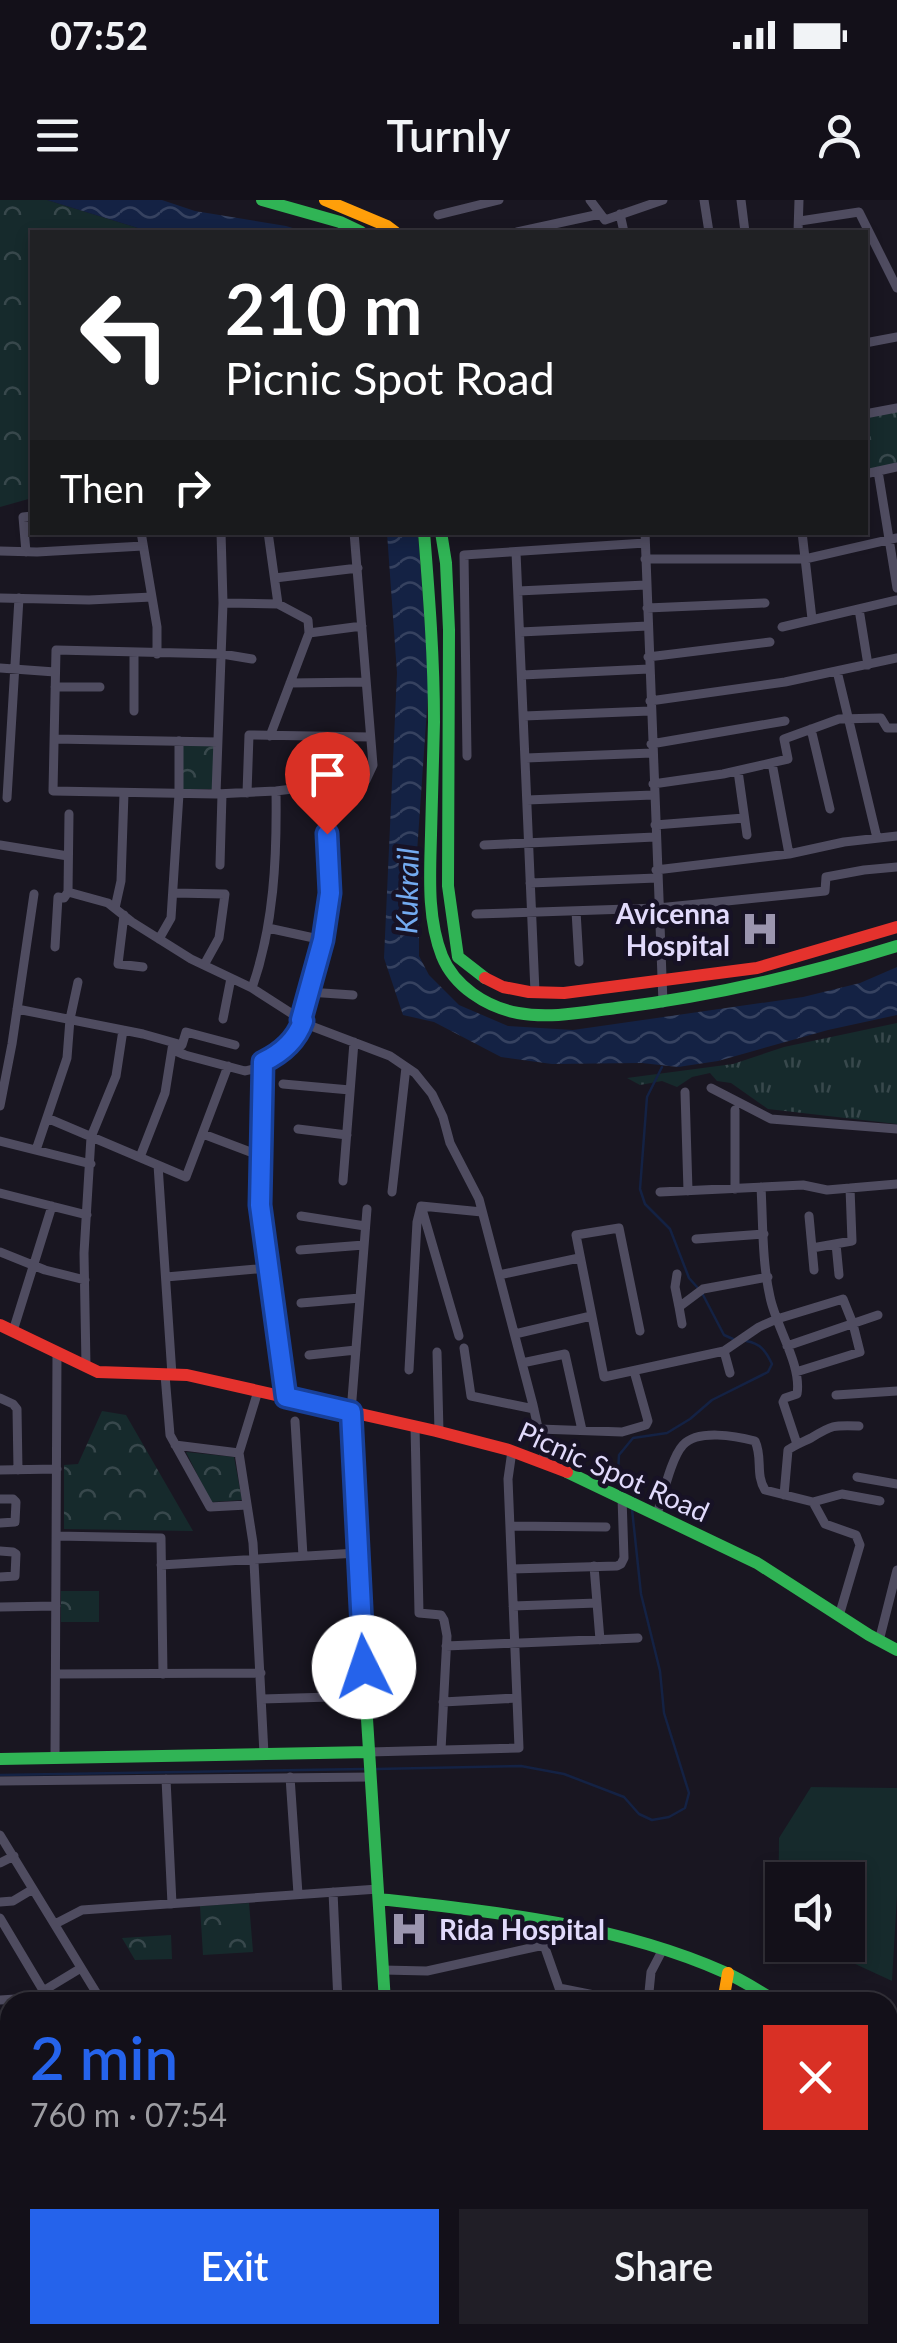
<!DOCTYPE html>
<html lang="en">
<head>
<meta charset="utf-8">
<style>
  :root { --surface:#131019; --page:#201e26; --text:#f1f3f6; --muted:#9d9da2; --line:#323038; --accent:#2563eb }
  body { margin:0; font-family:Lato,sans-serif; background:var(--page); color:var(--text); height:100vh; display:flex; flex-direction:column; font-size:38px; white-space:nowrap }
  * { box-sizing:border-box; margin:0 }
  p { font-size:32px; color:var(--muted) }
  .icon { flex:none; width:55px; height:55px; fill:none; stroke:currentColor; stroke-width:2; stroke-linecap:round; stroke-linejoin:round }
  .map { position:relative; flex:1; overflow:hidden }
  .side { position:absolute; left:0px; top:1792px; width:898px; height:352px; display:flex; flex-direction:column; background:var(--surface); border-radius:30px 30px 0 0; box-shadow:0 5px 15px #0003,0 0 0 2px var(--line) }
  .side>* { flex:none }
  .top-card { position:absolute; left:30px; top:30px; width:838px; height:305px; border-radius:0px; box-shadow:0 5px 15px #0003,0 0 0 2px var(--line); background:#202124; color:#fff; overflow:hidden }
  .fabs { position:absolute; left:765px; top:1662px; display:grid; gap:20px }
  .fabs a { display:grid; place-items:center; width:100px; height:100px; border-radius:0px; background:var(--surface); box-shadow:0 5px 15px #0003,0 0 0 2px var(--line); font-size:50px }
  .pin { position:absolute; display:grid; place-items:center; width:85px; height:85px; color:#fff; margin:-102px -42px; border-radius:50% 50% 50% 0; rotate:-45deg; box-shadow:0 0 10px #0007 }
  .pin .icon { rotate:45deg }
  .me { position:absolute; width:110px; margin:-55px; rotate:356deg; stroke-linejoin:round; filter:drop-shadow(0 0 8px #0008) }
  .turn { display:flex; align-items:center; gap:35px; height:210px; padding:0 30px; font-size:45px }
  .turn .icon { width:130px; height:130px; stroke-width:2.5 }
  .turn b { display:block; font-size:70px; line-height:85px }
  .then { display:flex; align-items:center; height:95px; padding:0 30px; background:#0003; gap:20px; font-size:38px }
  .round { display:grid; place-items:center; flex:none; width:105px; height:105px; border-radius:0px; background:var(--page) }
  .head { display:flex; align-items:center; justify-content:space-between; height:170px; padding:0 30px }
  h1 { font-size:60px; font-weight:600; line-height:75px; color:var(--accent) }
  .button { display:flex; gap:20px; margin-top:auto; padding:20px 30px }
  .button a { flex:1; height:115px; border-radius:0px; background:var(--accent); color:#fff; font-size:40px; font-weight:600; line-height:115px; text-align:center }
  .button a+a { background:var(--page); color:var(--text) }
  .status { display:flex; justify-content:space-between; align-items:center; height:70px; padding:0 50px; background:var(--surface); direction:ltr }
  .status svg { height:28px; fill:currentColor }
  header { display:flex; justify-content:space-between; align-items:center; height:130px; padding:0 30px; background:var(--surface); font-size:45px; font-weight:600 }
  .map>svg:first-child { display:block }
</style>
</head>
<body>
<div class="status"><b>07:52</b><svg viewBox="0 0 49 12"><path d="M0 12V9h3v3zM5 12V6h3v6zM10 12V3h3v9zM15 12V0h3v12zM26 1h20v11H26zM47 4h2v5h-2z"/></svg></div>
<header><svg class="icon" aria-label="menu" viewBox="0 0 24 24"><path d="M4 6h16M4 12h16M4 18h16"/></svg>Turnly<svg class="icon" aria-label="person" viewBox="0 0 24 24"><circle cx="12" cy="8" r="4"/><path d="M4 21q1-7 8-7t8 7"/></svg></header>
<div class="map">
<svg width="897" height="2143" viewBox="0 0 897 2143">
  <defs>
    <pattern id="grass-tufts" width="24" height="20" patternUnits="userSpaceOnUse" patternTransform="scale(2.5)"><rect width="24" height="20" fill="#162a2c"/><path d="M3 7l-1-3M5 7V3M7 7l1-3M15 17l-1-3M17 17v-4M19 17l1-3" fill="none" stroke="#38484c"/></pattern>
    <pattern id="forest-crowns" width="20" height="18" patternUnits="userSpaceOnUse" patternTransform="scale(2.5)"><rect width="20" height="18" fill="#162a2c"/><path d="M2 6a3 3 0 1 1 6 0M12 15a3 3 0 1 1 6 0" fill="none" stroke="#38484c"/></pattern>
    <pattern id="water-waves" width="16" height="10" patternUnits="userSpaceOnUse" patternTransform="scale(2.5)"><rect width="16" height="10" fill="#142244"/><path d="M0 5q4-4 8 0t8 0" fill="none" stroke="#364260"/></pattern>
  </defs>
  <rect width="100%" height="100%" fill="#191621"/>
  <path fill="url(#grass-tufts)" d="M897,823V924L768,909L731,883L717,881L710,873L692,877L677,887L662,881L640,885L627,878L733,864L784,847Z"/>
  <path fill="url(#forest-crowns)" d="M0,0H47L151,32H32V298L0,307Z
    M897,208V267L865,274V214Z
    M183,546H214V589H183Z
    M102,1211L126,1215L193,1331L64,1329V1265L78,1264Z
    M186,1252L234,1257L242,1300L211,1302Z
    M61,1391H99V1422H61Z
    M249,1703L253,1752L203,1755L200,1706Z
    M171,1735L172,1759L135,1760L122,1738Z"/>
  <path fill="#162a2c" d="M811,1587L897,1588V1696L892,1781L814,1745H848V1680H782V1730L778,1728L779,1638Z"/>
  <path fill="url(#water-waves)" d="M47,0H162L195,11L286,26L306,32H151Z
    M387,333H418L429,480L415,681L419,724V756L429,775L459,805L508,826L573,830L803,797L860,783L897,767V815L828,830L718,861L678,867L642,863L552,864L501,857L434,822L403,815L384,758L397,473Z"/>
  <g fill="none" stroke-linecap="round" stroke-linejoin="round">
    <path stroke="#142244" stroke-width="2.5" d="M662,867L647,897L640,989L645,1004L670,1029L689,1078L697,1087
      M702,1093L724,1135L733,1139
      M636,1297L637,1294L618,1273L619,1255L633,1238L667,1233L690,1219L712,1200L768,1172L772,1164C766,1151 760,1143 746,1141
      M376,1569L521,1566L564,1574L624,1597L639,1614L652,1620L669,1617L685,1608L689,1593L664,1513L660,1471L641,1394L632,1309
      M0,1575L363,1569"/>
    <path stroke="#4f4c60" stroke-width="9" d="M590,0L605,20L663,0
      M704,0L709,32
      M741,0L745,32
      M620,14L624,32
      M438,15L499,0
      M800,21L859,12L897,88
      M517,32L600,14
      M798,32L799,0
      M865,143L897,137
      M865,214L897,208
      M878,271L897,388
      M865,274L897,267
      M141,332L157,427V454
      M268,332L278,404
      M645,332L663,803
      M802,332L812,419
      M0,351L37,352L143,346
      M26,352L23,317L32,316
      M516,352L535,792
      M645,359H805L897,338
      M275,378L358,368
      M518,391L646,385
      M0,398L89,400L152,397
      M223,403L278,404L308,420L309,433L270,536
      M647,408L765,403
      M859,409L868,465
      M782,427L897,400
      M520,432L648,426
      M309,433L362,426
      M648,457L770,442
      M252,459L222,454L56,450L53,591L216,594L276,591L366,580L373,565L354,332
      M0,468L55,472
      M837,471L877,638
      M522,475L649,469
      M290,483L366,482
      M55,487H100
      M650,501L785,482L897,458
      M134,511V453
      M524,516L650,511
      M811,529L830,609
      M54,539L218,542
      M651,544L785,521
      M467,556L464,355L645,343
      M526,558L652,553
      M772,563L789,654
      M738,571L747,635
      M653,584L723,574L788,559L784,539L839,519L881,518L887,528H897
      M247,593L249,535L370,537
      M216,594L223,403L221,332
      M7,598L19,398
      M527,600L653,595
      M655,625L744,618
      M0,645L68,656
      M484,645L655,637
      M220,665L222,594
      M656,670L789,654L844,642L897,636
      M530,683L657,678
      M68,692L69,614
      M173,693L225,694L219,738L204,765
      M115,708L121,681L124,593
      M576,711L579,762
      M476,714L658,708L825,691L826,677L864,670L897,667
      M124,715L118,764L143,767
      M268,728L323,740
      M159,739L171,718L179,594V541
      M55,747L58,697L64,698L68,692L108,703L132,722L191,759L252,788L311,826L390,856L415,873L432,894L443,917L450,943L479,999L533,1205L546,1264
      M252,788C274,725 277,658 276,591
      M308,792L353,795
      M17,809L143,834L182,845L186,832L235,845
      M223,819L231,778
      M301,820L323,740L330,693L325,605
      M180,844L178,852L185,855L245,871L257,868L263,862
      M283,884L350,890
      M711,888L771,919L897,929
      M685,892L688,991
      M0,906L12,844L34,694
      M735,910V989
      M47,918L186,977L228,866
      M298,929L347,935
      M203,934L261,956
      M0,941L91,964
      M36,950L67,858L70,819L78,782
      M140,957L165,893L173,843
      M158,965L172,1175
      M343,981L354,842
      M761,987C763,1023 762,1062 770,1097C776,1127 802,1165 797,1194L785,1198L783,1202L797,1244
      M392,992L406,867
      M660,992L803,985L827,990L897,984
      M0,993L87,1015
      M421,1006L482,1012
      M422,1009L459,1136
      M301,1016L365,1026
      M809,1016L814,1070
      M696,1039L764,1034
      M836,1044L839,1075
      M812,1048L852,1041L850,988
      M300,1050L364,1045
      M0,1052L45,1070L85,1080
      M677,1074L675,1087L679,1107
      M499,1075L579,1058
      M166,1077L268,1068
      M301,1103L360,1098
      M682,1124L679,1107L703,1089L768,1077
      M13,1131L52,1006
      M640,1131L619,1028L576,1035L604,1177L724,1151L759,1127L777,1119L843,1099L853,1124L860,1152L796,1172
      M515,1134L591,1116
      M787,1146L878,1115
      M464,1148L471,1196L534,1209
      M724,1151L730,1173
      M437,1152L439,1232
      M309,1155L356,1150
      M522,1163L565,1154L582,1230
      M86,1166L84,1053L91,937L116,876L123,830
      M409,1170L417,1022L421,1006
      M165,1175L170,1235L210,1307L247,1305
      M258,1191L239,1253L253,1343L264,1554
      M836,1195L897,1191
      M286,1197L260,1005L263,862C282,853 296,841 303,821
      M0,1198L13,1204L17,1209L18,1270
      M351,1212L367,1009
      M295,1221L303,1356
      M415,1226L419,1413L441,1415L444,1420L447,1436L441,1550
      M539,1229L622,1232L646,1225L648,1221L634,1171
      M175,1245L239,1253
      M0,1270L57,1269
      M857,1277L897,1284
      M784,1295L788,1250C795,1245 803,1242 811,1238C832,1225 833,1225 859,1226
      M0,1299H13L16,1302L15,1322L0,1323
      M813,1302L825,1324L856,1335L860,1345L839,1416
      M657,1314C663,1296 671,1258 683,1245C698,1229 736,1236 755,1241C763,1258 755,1274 765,1290L813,1302L842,1294L880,1301
      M510,1326L606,1327
      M56,1336L161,1338L163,1474
      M0,1351L13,1352L16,1354L15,1376L0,1377
      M161,1365L357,1353
      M594,1366L600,1440
      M512,1369L617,1366L621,1364L624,1358L622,1297
      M513,1406L597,1403
      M0,1407L56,1406
      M879,1441L897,1370
      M446,1446L638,1438
      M56,1474L261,1473
      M262,1499L366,1496
      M443,1502L517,1498
      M369,1552L519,1548L508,1279L512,1251
      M55,1558L57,1152
      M290,1577L298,1694
      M166,1579L172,1704
      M0,1581L371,1577
      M0,1635L102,1802
      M0,1663L14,1656
      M333,1692L338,1802
      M0,1702L13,1701L33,1689
      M0,1718L50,1802
      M544,1721V1745L564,1802
      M55,1724L82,1710L378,1689
      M383,1770L427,1771L544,1745
      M559,1788L619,1800
      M43,1791L81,1768
      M0,1800L46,1797
      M648,1802L651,1772L663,1749
      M0,1868L10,1867
      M894,2022L897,2007
      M29,2135L30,2143
      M174,2143L228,2139
      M633,2143L658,2135
      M752,2143L756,2135"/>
    <path stroke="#30b455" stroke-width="12" d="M262,0L340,22L361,32
      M424,332C429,395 434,458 434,522C433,559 432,597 431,635C430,675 427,718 442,756C454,786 486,807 518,813C550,819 584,812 616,808C712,796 804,775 897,746
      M441,332L446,363L449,430L448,686L458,757L485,778
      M351,1212L359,1393L385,1802
      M567,1272L757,1363L869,1435L897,1450
      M0,1559L369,1552
      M379,1699C495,1712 616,1724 724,1772C743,1780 760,1792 778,1802"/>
    <path stroke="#ff9f0a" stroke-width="12" d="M325,0L387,26L395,32
      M723,1802L728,1773
      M404,2135L405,2143
      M737,2135L739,2143"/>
    <path stroke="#e5322d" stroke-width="12" d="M485,778L503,787L529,792L564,793L757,768L897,727
      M0,1125L98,1172L187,1175L436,1231L509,1250L567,1272
      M888,1877L897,1883
      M0,1933L10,1932"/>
  </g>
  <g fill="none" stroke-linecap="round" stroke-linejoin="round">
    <g stroke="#184099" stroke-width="25">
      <path id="route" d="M327,634L330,693L323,740L301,820L303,821C296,841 282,853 263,862L260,1005L286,1197L351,1212L364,1467"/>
    </g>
    <use href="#route" stroke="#2563eb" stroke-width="18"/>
  </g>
  <defs>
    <g id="hospital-bare" transform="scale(3)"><path d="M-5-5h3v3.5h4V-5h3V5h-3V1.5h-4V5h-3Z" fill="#9b95af" stroke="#171225" stroke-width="2.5" paint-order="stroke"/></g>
  </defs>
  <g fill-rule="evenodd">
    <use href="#hospital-bare" x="760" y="729"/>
    <use href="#hospital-bare" x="409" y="1729"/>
  </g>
  <g text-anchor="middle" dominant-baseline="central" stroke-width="9" stroke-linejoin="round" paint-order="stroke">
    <g font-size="28" font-weight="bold" fill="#e1dafb" stroke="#171225" text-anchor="end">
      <text x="730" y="713">Avicenna<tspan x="730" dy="32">Hospital</tspan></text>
      <text x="439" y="1729" text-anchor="start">Rida Hospital</text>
    </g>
    <g font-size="28" fill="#e1dafb" stroke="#171225">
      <text transform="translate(614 1271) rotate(24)">Picnic Spot Road</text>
    </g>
    <g font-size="30" font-style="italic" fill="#73aaf0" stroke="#171225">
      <text transform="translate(406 691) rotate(-89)">Kukrail</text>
    </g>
  </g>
</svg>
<div class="fabs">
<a><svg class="icon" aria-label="sound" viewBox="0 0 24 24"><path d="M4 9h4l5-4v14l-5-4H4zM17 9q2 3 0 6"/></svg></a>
</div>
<div class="pin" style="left:327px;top:634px;background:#d93025"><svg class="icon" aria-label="arrive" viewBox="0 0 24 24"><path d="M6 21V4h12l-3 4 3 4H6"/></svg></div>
<svg class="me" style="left:364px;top:1467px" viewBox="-20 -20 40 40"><circle r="19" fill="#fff"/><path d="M0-13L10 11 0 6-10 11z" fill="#2563eb"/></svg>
<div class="top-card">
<div class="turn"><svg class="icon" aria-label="left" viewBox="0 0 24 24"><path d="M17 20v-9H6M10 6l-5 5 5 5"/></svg><div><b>210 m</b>Picnic Spot Road</div></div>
<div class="then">Then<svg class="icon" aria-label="right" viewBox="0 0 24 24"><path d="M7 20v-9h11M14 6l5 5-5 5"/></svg></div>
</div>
<section class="side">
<div class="head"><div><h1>2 min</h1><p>760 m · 07:54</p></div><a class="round" style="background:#d93025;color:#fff"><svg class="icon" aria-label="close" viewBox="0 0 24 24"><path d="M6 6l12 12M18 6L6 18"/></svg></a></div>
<div class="button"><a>Exit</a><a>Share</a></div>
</section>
</div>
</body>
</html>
